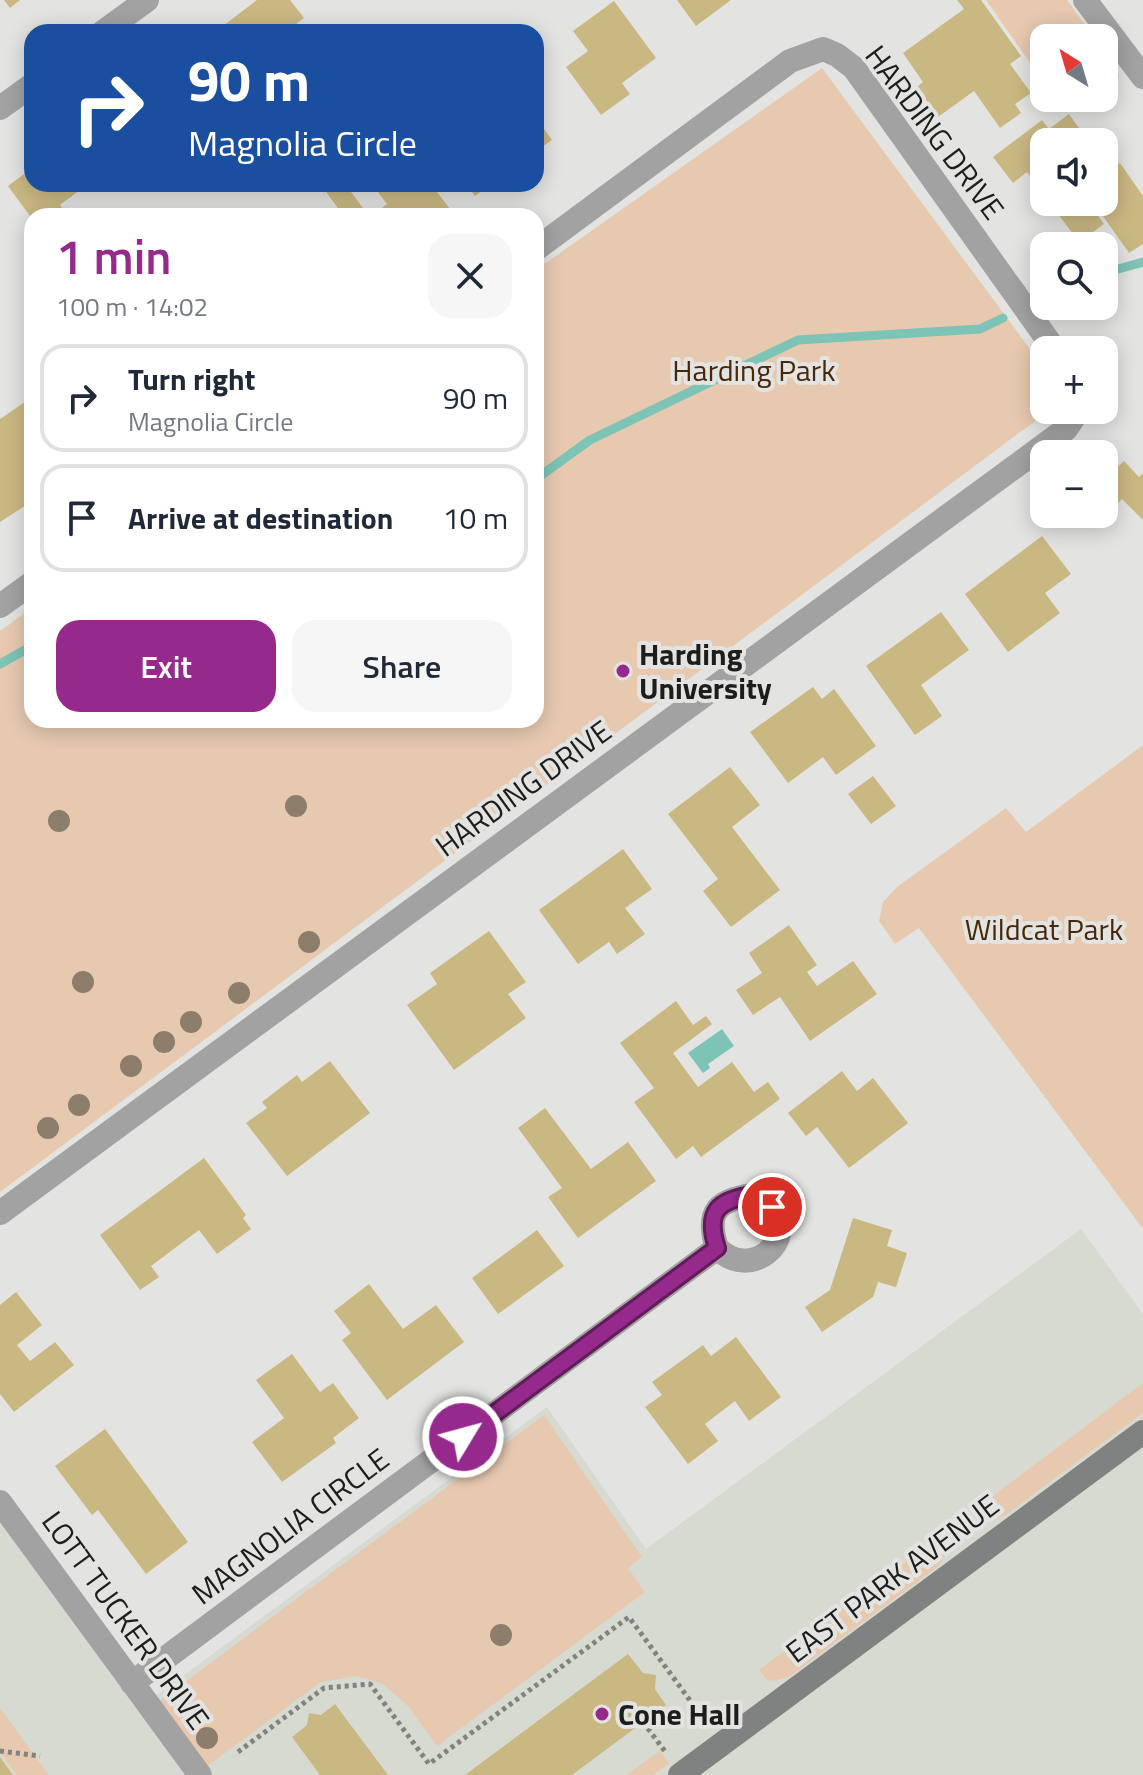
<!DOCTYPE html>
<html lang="en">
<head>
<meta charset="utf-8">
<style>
  :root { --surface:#fff; --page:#f6f6f7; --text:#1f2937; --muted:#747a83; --line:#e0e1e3; --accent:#962a8c }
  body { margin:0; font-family:"Titillium Web",sans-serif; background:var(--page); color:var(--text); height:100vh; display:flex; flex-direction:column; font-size:30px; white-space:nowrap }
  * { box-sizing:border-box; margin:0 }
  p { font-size:26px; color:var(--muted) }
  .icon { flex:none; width:44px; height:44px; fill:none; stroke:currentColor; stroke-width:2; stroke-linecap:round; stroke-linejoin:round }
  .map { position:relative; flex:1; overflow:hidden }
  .side { position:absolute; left:24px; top:208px; width:520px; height:520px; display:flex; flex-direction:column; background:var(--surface); border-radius:24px; box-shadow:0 4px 20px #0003 }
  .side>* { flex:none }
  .hud { position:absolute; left:24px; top:24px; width:520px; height:168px; border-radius:24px; box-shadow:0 4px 20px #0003; background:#1a4fa0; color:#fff; overflow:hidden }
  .needle { width:52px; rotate:323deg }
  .tools { position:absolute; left:1030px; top:24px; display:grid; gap:16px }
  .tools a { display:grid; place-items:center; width:88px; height:88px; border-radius:16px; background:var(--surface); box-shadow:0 4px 20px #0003; font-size:40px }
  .pin { position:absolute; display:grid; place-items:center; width:68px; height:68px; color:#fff; margin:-34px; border:4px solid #fff; border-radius:50%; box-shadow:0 2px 8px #0007 }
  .me { position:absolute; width:88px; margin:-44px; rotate:53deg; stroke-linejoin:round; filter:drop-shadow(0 0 6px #0008) }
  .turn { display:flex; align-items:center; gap:28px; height:168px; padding:0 32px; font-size:36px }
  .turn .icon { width:104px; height:104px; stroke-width:2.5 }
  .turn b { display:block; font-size:56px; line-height:68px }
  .round { display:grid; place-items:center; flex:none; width:84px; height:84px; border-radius:24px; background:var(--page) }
  .summary { display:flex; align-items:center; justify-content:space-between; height:136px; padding:0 32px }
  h1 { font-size:48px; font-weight:600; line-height:60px; color:var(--accent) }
  .button { display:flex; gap:16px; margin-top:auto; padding:16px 32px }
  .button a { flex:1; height:92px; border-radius:24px; background:var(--accent); color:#fff; font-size:32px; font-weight:600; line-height:92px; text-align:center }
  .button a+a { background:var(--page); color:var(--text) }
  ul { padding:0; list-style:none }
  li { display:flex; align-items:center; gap:24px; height:108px; margin:0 16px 12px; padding:0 16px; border:4px solid var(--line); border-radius:24px }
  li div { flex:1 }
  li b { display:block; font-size:30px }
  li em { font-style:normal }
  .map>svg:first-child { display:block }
</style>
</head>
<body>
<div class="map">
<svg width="1143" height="1775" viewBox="0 0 1143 1775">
  <rect width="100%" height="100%" fill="#e3e4e1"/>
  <path fill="#d6dad0" d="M1081,1229L1143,1314V1775H0V1521L137,1710L547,1407L646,1549Z"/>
  <path fill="#e7c9b0" d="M986,0H1067L1095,38H1044V78L1035,70Z
    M1104,50L1119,75C1113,101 1100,105 1075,98H1104Z
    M822,68L1044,368V410H1050L0,1192V631L32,608V720H536V270Z
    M1143,745V1229L919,928L895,944L879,921L883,902L897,887L1006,808L1026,832Z
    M1143,1383V1413L1006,1515C993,1522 983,1524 973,1511Z
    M544,1415L642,1557L628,1568L645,1592L437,1746L408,1706L383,1684L357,1676L321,1682L206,1767L158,1702Z
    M942,1535L949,1546L940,1565L789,1677L771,1681L767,1680L759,1670Z
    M0,1708L49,1775H17L2,1755H0Z
    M660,1751L669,1764L653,1775H626Z"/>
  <path fill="#7dc3b6" d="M722,1029L734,1046L708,1064L710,1068L703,1073L688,1053Z"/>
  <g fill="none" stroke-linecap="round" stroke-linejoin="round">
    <path stroke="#7dc3b6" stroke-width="9" d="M1104,273L1143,262
      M536,479L590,440L798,340L980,329L1003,318
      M0,664L32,646"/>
  </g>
  <path fill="#cab883" d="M4,0H20L10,8Z
    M257,0H290L304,18L286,32H215Z
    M677,0H731L696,26Z
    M957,0H981L1021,56L1010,64L1031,93L1015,104L1021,113L1000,128L974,91L938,117L917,87L923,82L903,53L964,9Z
    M614,1L656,58L622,83L630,94L601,115L566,67L588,51L573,31Z
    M1069,114L1089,142H1044V195L1027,172L1013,183L993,157L1042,120L1049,129Z
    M536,118L552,140L536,151Z
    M1120,163L1143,196V244L1129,253L1093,202H1104V174Z
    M32,168V184H88L60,205L68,216H30L8,186Z
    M320,184H345L369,216H344Z
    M372,184H431L450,209L442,216H371L387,204Z
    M466,184H491L475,196Z
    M1049,202H1088L1104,224L1079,242Z
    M32,397V488L25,493L31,502L0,522V419Z
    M1124,461L1139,477L1143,473V520L1122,499L1104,516V480Z
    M1042,536L1071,574L1045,593L1060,613L1008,652L965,594Z
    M941,612L969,650L921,685L942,716L915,735L866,666Z
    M813,687L822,699L834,689L876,746L836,775L823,757L788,783L750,732Z
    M730,767L760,805L732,827L780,890L731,927L703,891L718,879L668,814Z
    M873,776L896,806L871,824L848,794Z
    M623,849L652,889L625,908L645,934L617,954L609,942L578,964L539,910Z
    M789,925L817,965L807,972L817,986L853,961L877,994L810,1041L780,997L753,1015L736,990L762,973L749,953Z
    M489,931L526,982L508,994L526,1018L454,1070L407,1005L437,984L430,973Z
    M676,1001L693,1025L706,1016L712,1024L673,1053L698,1087L732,1062L754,1092L768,1082L780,1099L701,1157L693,1146L676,1159L634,1102L654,1088L620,1043Z
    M330,1061L370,1113L287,1176L246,1123L267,1108L262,1102L297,1075L302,1082Z
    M842,1071L857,1091L873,1078L908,1123L849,1168L817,1127L806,1136L788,1113Z
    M545,1108L591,1169L628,1142L656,1181L578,1238L548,1197L562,1188L518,1128Z
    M204,1158L246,1215L243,1218L251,1229L217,1254L199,1230L151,1266L159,1277L140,1290L100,1235Z
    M853,1218L892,1230L887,1246L907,1253L896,1287L878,1282L873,1297L822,1332L805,1307L830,1290Z
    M537,1230L564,1266L498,1314L472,1278Z
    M369,1284L403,1329L436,1305L464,1342L387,1400L342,1340L351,1333L334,1311Z
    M16,1292L42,1325L17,1345L30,1361L55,1342L74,1365L14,1412L0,1394V1305Z
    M736,1337L781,1397L749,1421L735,1401L705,1424L718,1441L688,1464L645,1407L662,1395L652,1382L703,1345L711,1356Z
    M292,1354L320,1392L333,1383L359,1418L333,1438L336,1443L282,1482L252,1442L284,1418L256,1380Z
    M105,1429L188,1542L146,1574L98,1510L92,1515L55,1466Z
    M628,1654L643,1673L656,1675L655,1689L666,1705L572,1775H465Z
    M335,1704L388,1775H320L292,1737L307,1725L309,1713L321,1715Z
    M0,1757L13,1775H0Z"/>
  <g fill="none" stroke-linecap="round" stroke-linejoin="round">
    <path stroke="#828381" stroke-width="5" stroke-dasharray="4 4" stroke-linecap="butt" d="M643,1722L667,1754
      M0,1751L40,1756
      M238,1752L324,1688L370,1684L429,1764L629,1617L708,1725"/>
    <path stroke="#a1a2a1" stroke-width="24" d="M1085,0L1143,77
      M103,32L147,0
      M0,108L32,85
      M536,249L790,61L823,49L837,55L854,68L1055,350
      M0,606L32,583
      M0,1213L1066,429L1079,410
      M0,1502L200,1775
      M132,1683L717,1248C705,1211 718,1200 753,1195C759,1199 769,1203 773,1209C797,1240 751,1282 717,1248"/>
    <path stroke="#808281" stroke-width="24" d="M680,1775L1143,1432"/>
  </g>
  <g fill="#8d7d6b">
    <circle cx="296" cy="806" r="11"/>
    <circle cx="59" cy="821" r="11"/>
    <circle cx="309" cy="942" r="11"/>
    <circle cx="83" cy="982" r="11"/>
    <circle cx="239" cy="993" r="11"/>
    <circle cx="191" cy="1022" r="11"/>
    <circle cx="164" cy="1042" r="11"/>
    <circle cx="131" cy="1066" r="11"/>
    <circle cx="79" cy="1105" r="11"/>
    <circle cx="48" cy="1128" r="11"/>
    <circle cx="501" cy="1635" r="11"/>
    <circle cx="207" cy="1738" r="11"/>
  </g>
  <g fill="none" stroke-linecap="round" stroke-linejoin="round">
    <g stroke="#621b5b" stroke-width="20">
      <path id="route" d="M463,1437L717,1248C705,1211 718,1200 753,1195L772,1207"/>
    </g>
    <use href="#route" stroke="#962a8c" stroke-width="14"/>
  </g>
  <g fill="#962a8c" stroke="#e3e4e1" stroke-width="3">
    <circle cx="623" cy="671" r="8"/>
    <circle cx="602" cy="1714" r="8"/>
  </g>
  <g text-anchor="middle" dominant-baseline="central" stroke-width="8" stroke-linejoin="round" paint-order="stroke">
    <g font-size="30" fill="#1d1d1c" stroke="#e3e4e1">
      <text transform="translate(935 132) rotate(53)">HARDING DRIVE</text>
      <text transform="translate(523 788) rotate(-36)">HARDING DRIVE</text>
      <text transform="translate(290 1526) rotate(-37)">MAGNOLIA CIRCLE</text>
      <text transform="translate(892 1578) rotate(-37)">EAST PARK AVENUE</text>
      <text transform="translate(126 1620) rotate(54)">LOTT TUCKER DRIVE</text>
    </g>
    <g font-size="30" fill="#47290a" stroke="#e3e4e1">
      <text x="754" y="370">Harding Park</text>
      <text x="1044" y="929">Wildcat Park</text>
    </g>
    <g font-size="30" font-weight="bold" fill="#1d1d1c" stroke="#e3e4e1" text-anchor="start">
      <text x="639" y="654">Harding<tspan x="639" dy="34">University</tspan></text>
      <text x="618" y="1714">Cone Hall</text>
    </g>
  </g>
</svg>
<div class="tools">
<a><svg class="needle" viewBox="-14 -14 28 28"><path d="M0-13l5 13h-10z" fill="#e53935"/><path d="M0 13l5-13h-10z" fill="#747a83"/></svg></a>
<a><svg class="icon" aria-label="sound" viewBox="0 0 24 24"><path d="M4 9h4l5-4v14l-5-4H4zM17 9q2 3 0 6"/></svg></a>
<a><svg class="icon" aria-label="search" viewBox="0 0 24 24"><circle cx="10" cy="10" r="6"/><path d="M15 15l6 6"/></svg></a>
<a>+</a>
<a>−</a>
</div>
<div class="pin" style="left:772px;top:1207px;background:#d93025"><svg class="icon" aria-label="arrive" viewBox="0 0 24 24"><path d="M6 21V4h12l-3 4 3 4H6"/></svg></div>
<svg class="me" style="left:463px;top:1437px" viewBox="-20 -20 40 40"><circle r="17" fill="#962a8c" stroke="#fff" stroke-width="3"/><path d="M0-11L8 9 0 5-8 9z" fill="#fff"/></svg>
<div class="hud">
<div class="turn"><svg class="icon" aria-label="right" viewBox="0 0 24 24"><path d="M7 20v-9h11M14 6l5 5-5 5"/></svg><div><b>90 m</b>Magnolia Circle</div></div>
</div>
<section class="side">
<div class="summary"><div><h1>1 min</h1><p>100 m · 14:02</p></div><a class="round"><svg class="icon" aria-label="close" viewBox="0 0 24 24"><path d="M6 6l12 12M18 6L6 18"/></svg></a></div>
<ul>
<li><svg class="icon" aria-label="right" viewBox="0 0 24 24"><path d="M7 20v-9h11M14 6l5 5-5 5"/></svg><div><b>Turn right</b><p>Magnolia Circle</p></div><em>90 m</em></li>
<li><svg class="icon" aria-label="arrive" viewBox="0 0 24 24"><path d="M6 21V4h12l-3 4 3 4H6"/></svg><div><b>Arrive at destination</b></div><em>10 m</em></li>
</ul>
<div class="button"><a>Exit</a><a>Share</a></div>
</section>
</div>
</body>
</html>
